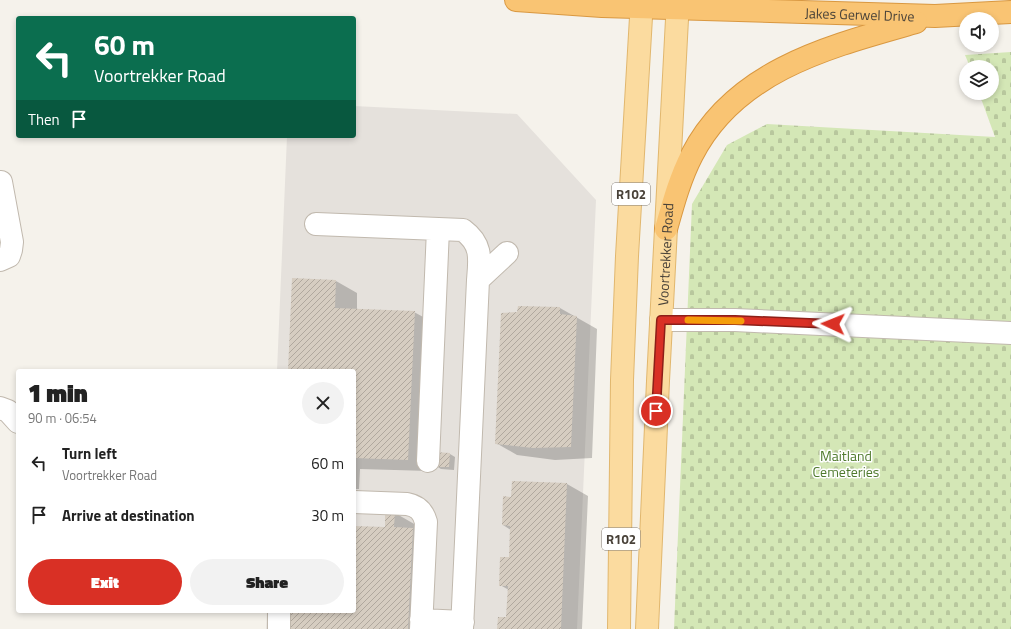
<!DOCTYPE html>
<html lang="en">
<head>
<meta charset="utf-8">
<style>
  :root { --surface:#fff; --page:#f2f2f2; --text:#222; --muted:#767676; --accent:#d93025 }
  body { margin:0; font-family:"Titillium Web",sans-serif; background:var(--page); color:var(--text); height:100vh; display:flex; flex-direction:column; font-size:15px; white-space:nowrap }
  * { box-sizing:border-box; margin:0 }
  p { font-size:13px; color:var(--muted) }
  .icon { flex:none; width:22px; height:22px; fill:none; stroke:currentColor; stroke-width:2; stroke-linecap:round; stroke-linejoin:round }
  .map { position:relative; flex:1; overflow:hidden }
  .drawer { position:absolute; left:16px; top:369px; width:340px; height:244px; display:flex; flex-direction:column; background:var(--surface); border-radius:4px; box-shadow:0 2px 6px #0003 }
  .drawer>* { flex:none }
  .banner { position:absolute; left:16px; top:16px; width:340px; height:122px; border-radius:4px; box-shadow:0 2px 6px #0003; background:#0b6e4f; color:#fff; overflow:hidden }
  .buttons { position:absolute; left:959px; top:12px; display:grid; gap:8px }
  .buttons a { display:grid; place-items:center; width:40px; height:40px; border-radius:50%; background:var(--surface); box-shadow:0 2px 6px #0003; font-size:20px }
  .pin { position:absolute; display:grid; place-items:center; width:34px; height:34px; color:#fff; margin:-17px; border:2px solid #fff; border-radius:50%; box-shadow:0 1px 4px #0007 }
  .me { position:absolute; width:44px; margin:-22px; rotate:272deg; stroke-linejoin:round; filter:drop-shadow(0 0 3px #0008) }
  .turn { display:flex; align-items:center; gap:14px; height:84px; padding:0 12px; font-size:18px }
  .turn .icon { width:52px; height:52px; stroke-width:2.5 }
  .turn b { display:block; font-size:28px; line-height:34px }
  .then { display:flex; align-items:center; height:38px; padding:0 12px; background:#0003; gap:8px; font-size:15px }
  .round { display:grid; place-items:center; flex:none; width:42px; height:42px; border-radius:21px; background:var(--page) }
  .head { display:flex; align-items:center; justify-content:space-between; height:68px; padding:0 12px }
  h1 { font-size:24px; font-weight:800; line-height:30px }
  .primary-button { display:flex; gap:8px; margin-top:auto; padding:8px 12px }
  .primary-button a { flex:1; height:46px; border-radius:24px; background:var(--accent); color:#fff; font-size:16px; font-weight:800; line-height:46px; text-align:center }
  .primary-button a+a { background:var(--page); color:var(--text) }
  ul { padding:0; list-style:none }
  li { display:flex; align-items:center; gap:12px; height:52px; padding:0 12px }
  li div { flex:1 }
  li b { display:block; font-size:15px }
  li em { font-style:normal }
  .map>svg:first-child { display:block }
</style>
</head>
<body>
<div class="map">
<svg width="1011" height="629" viewBox="0 0 1011 629">
  <defs>
    <pattern id="cemetery-stones" width="16" height="16" patternUnits="userSpaceOnUse"><rect width="16" height="16" fill="#d4e7b6"/><path d="M2 7V4a2 2 0 0 1 4 0v3zM10 15v-3a2 2 0 0 1 4 0v3z" fill="#b8c79d"/></pattern>
    <pattern id="building-hatch" width="6" height="6" patternUnits="userSpaceOnUse"><rect width="6" height="6" fill="#d6cdc1"/><path d="M-1 1l2-2M0 6l6-6M5 7l2-2" fill="none" stroke="#b0a89e"/></pattern>
  </defs>
  <rect width="100%" height="100%" fill="#f5f2eb"/>
  <path fill="#e5e1dc" d="M354,106L517,114L596,200L577,629H266L267,611H354V371H277L287,136H354Z"/>
  <path fill="url(#cemetery-stones)" d="M1011,52V629H674L692,204L727,145L767,124L995,137L979,93H992V67H970L965,55Z"/>
  <path fill="#0003" d="M293,279L336,281L357,293V310L414,312L436,324L429,471L360,469L359,489H354V371H289Z
    M519,307L560,308L597,329L592,458L555,460L517,455L496,443Z
    M450,454L455,457L454,470L441,469L436,466Z
    M567,484L588,496L582,629H498L507,618L509,590L500,585L510,558L511,530L503,525L512,498Z
    M395,513L416,525L430,629H285L354,611V527L386,528Z"/>
  <path fill="url(#building-hatch)" d="M292,278L336,280L335,308L415,311L408,460L354,458V371H288Z
    M518,306L560,307V314L577,316L571,447L533,448L495,444L501,313L517,312Z
    M435,452L450,453L449,467H435Z
    M512,481L567,483L561,629H497L498,617H506L508,586H499L500,557H509L510,526L502,525L503,496L511,497Z
    M385,512H395L394,527L413,528L408,629H284L285,611H354V526L385,527Z"/>
  <g fill="none" stroke-linecap="round" stroke-linejoin="round">
    <g stroke="#c1b9ae" stroke-width="24">
      <path id="minor" d="M316,224L463,230C482,244 480,258 478,280
        M0,260L9,256L11,250L12,242L1,182
        M661,320H735L1011,333
        M0,408L8,411L18,422
        M428,461L438,229
        M354,502L407,504C418,506 423,511 426,522L421,629
        M421,620L463,622
        M279,629V611
        M462,629L478,280L507,253"/>
    </g>
    <g stroke="#e1b76e" stroke-width="24">
      <g id="major">
        <path d="M619,629L622,380L627,256L642,0"/>
        <path id="s1" d="M647,629L658,381L678,0"/>
      </g>
    </g>
    <g stroke="#d99841" stroke-width="24">
      <g id="highway">
        <path id="s2" d="M516,0L602,6L935,16L1011,12"/>
        <path d="M666,229C673,204 680,178 692,155C736,69 832,46 916,22"/>
      </g>
    </g>
    <use href="#minor" stroke="#fff" stroke-width="22"/>
    <use href="#major" stroke="#fbdb9f" stroke-width="22"/>
    <use href="#highway" stroke="#f9c473" stroke-width="22"/>
  </g>
  <g fill="none" stroke-linecap="round" stroke-linejoin="round">
    <g stroke="#8d1f18" stroke-width="10">
      <path id="route" d="M656,411L661,320H735L833,324"/>
    </g>
    <use href="#route" stroke="#d93025" stroke-width="7"/>
    <path stroke="#f59e0b" stroke-width="7" d="M688,320L741,321"/>
  </g>
  <g text-anchor="middle" dominant-baseline="central" stroke-width="3" stroke-linejoin="round" paint-order="stroke">
    <g fill="#fff" stroke="#807b74" stroke-width="1">
      <rect x="612" y="183" width="38" height="22" rx="3"/>
      <rect x="602" y="528" width="38" height="22" rx="3"/>
    </g>
    <g font-size="13" font-weight="bold" fill="#494239">
      <text x="631" y="194">R102</text>
      <text x="621" y="539">R102</text>
    </g>
    <g font-size="14" fill="#494239" stroke="#fff">
      <text stroke="none"><textPath href="#s2" startOffset="344">Jakes Gerwel Drive</textPath></text>
      <text stroke="none"><textPath href="#s1" startOffset="375">Voortrekker Road</textPath></text>
    </g>
    <g font-size="14" fill="#4f7a2d" stroke="#fff">
      <text x="846" y="455">Maitland<tspan x="846" dy="16">Cemeteries</tspan></text>
    </g>
  </g>
</svg>
<div class="buttons">
<a><svg class="icon" aria-label="sound" viewBox="0 0 24 24"><path d="M4 9h4l5-4v14l-5-4H4zM17 9q2 3 0 6"/></svg></a>
<a><svg class="icon" aria-label="layers" viewBox="0 0 24 24"><path d="M12 4l9 5-9 5-9-5zM3 14l9 5 9-5"/></svg></a>
</div>
<div class="pin" style="left:656px;top:411px;background:#d93025"><svg class="icon" aria-label="arrive" viewBox="0 0 24 24"><path d="M6 21V4h12l-3 4 3 4H6"/></svg></div>
<svg class="me" style="left:833px;top:324px" viewBox="-20 -20 40 40"><path d="M0-17L14 15 0 8-14 15z" fill="#d93025" stroke="#fff" stroke-width="4"/></svg>
<div class="banner">
<div class="turn"><svg class="icon" aria-label="left" viewBox="0 0 24 24"><path d="M17 20v-9H6M10 6l-5 5 5 5"/></svg><div><b>60 m</b>Voortrekker Road</div></div>
<div class="then">Then<svg class="icon" aria-label="arrive" viewBox="0 0 24 24"><path d="M6 21V4h12l-3 4 3 4H6"/></svg></div>
</div>
<section class="drawer">
<div class="head"><div><h1>1 min</h1><p>90 m · 06:54</p></div><a class="round"><svg class="icon" aria-label="close" viewBox="0 0 24 24"><path d="M6 6l12 12M18 6L6 18"/></svg></a></div>
<ul>
<li><svg class="icon" aria-label="left" viewBox="0 0 24 24"><path d="M17 20v-9H6M10 6l-5 5 5 5"/></svg><div><b>Turn left</b><p>Voortrekker Road</p></div><em>60 m</em></li>
<li><svg class="icon" aria-label="arrive" viewBox="0 0 24 24"><path d="M6 21V4h12l-3 4 3 4H6"/></svg><div><b>Arrive at destination</b></div><em>30 m</em></li>
</ul>
<div class="primary-button"><a>Exit</a><a>Share</a></div>
</section>
</div>
</body>
</html>
